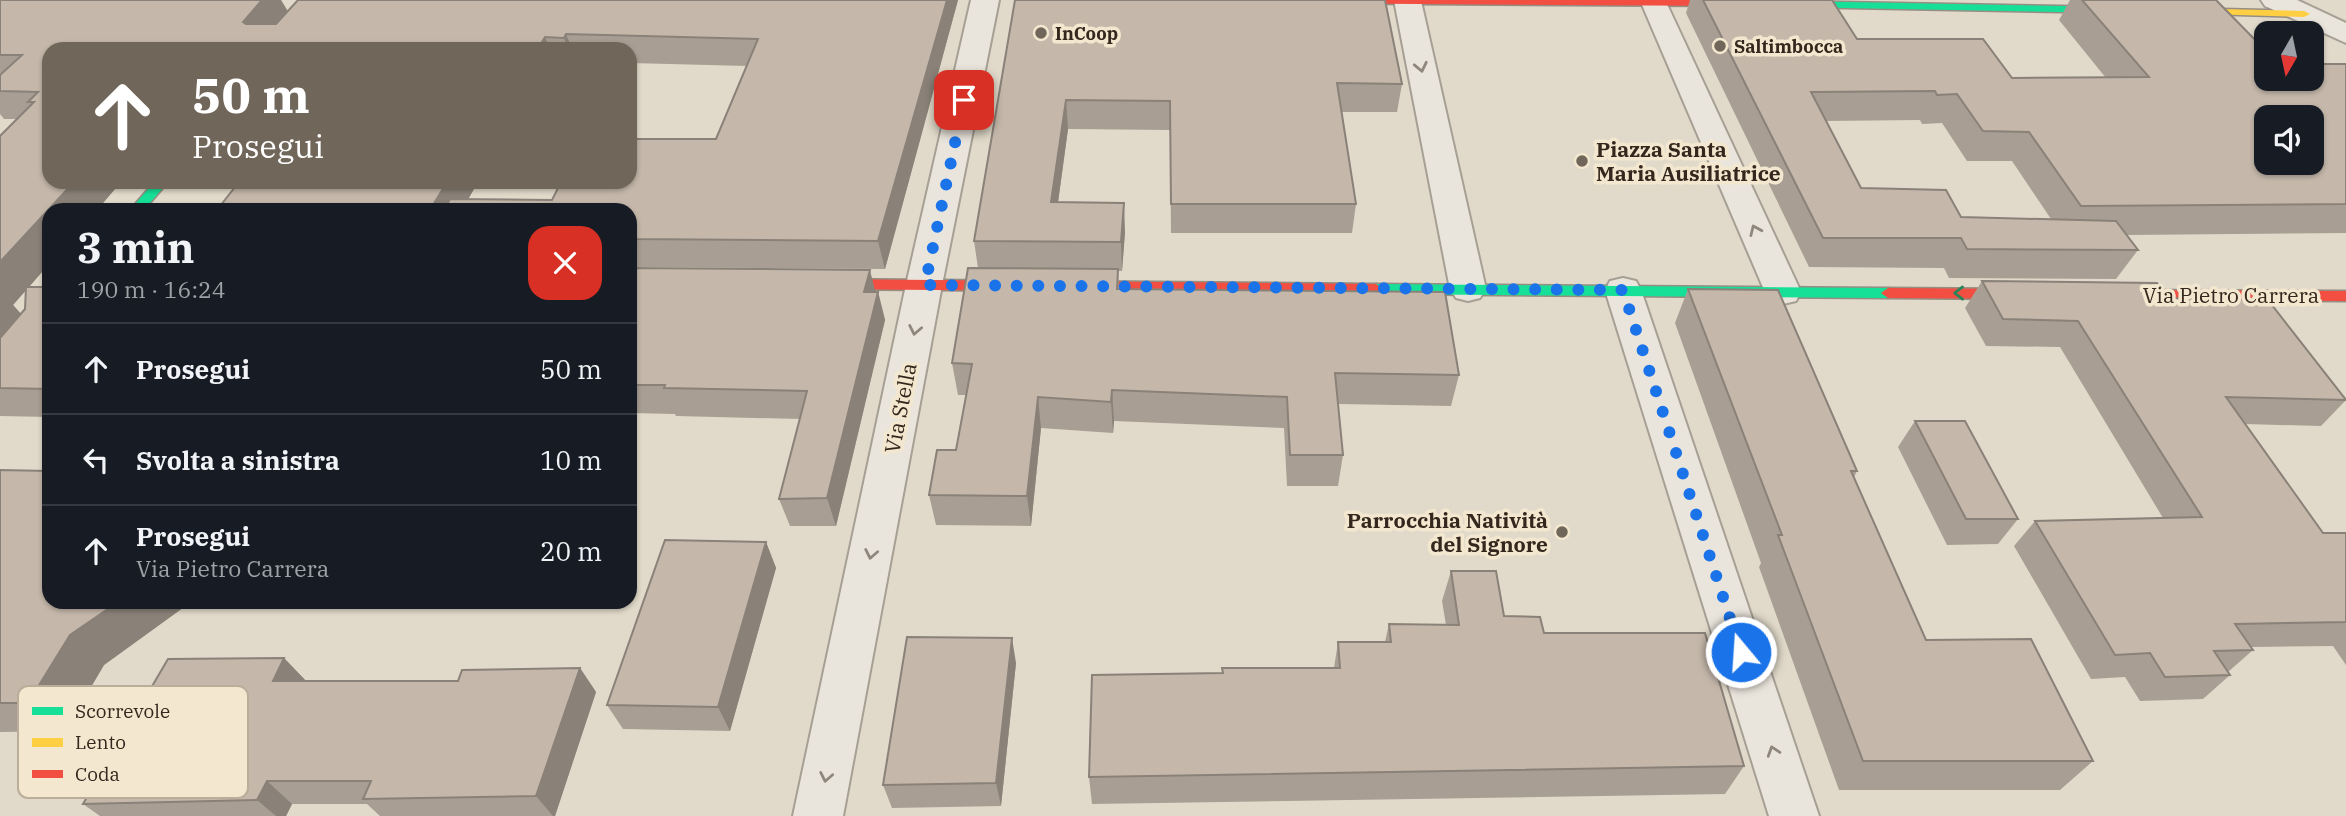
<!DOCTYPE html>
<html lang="it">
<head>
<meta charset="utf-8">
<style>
  :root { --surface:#171b24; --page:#20242c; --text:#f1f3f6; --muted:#9ea1a6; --line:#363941 }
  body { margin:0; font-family:"IBM Plex Serif",serif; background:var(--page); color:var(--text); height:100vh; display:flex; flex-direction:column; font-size:26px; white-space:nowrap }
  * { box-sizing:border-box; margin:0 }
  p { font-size:23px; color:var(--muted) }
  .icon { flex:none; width:38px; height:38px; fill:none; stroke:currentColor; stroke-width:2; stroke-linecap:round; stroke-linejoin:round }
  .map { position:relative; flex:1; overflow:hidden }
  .details { position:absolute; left:42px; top:203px; width:595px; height:406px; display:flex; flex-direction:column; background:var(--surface); border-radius:21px; box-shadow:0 2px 5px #0004 }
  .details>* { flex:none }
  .guide { position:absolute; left:42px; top:42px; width:595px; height:147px; border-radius:21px; box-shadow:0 2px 5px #0004; background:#71665a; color:#fff; overflow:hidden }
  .needle { width:46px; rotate:189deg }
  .fabs { position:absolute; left:2254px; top:21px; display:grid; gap:14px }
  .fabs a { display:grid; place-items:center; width:70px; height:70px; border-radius:14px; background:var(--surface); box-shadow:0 2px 5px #0004; font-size:35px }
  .pin { position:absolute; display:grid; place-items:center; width:60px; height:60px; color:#fff; margin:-30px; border-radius:14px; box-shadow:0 4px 10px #0006 }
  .me { position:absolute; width:77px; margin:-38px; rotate:342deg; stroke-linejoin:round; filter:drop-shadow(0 0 5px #0008) }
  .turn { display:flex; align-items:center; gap:24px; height:147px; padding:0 35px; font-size:32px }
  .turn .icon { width:91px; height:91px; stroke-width:2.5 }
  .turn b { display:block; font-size:49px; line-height:60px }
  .round { display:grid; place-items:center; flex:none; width:74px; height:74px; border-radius:21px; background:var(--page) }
  .headline { display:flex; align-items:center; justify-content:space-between; height:119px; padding:0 35px }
  h1 { font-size:42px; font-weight:700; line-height:52px }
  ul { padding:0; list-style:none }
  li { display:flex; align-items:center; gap:21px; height:91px; padding:0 35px; border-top:2px solid var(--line) }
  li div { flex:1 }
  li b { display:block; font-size:26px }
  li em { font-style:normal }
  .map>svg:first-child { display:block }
</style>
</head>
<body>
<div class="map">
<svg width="2346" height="816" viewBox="0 0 2346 816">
  <rect width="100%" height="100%" fill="#e1daca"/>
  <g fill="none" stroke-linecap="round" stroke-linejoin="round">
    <g stroke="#a69f94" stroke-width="4">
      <path id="street" d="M971,0H999L942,285L843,816H793L906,285Z
        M1394,0L1421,1L1486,289L1480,298L1468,301L1456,298L1450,289Z
        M1640,0L1666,2L1801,292L1796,301L1783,304L1770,301L1765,292Z
        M2261,0H2297L2346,23V43L2265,6Z
        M1623,278L1636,281L1641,290L1819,816H1769L1605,290L1610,281Z"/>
    </g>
    <g stroke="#968e83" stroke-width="3">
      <path id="fast" d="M1734,0L2117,7L2123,10L2117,13L1736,6L1730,3Z
        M154,182H168L144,210H130Z
        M1376,284L1888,288L1895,293L1888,298L1376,294L1369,289Z"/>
    </g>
    <g stroke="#968e83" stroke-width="3">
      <path id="slow" d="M2177,8L2304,11L2310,14L2304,17L2173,13V9Z"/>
    </g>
    <g stroke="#968e83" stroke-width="3">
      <path id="jam" d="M1266,0H1738L1742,3L1736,6L1272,3Z
        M822,279L1376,284L1383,289L1376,294L822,289L815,284Z
        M1888,288L2025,289L2032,294L2025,299L1888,298L1881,293Z
        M2114,290L2346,291V301L2114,300L2107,295Z"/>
    </g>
    <use href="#street" fill="#eae5dc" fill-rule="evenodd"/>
    <use href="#fast" fill="#16e098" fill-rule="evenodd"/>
    <use href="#slow" fill="#ffcf43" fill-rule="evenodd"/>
    <use href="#jam" fill="#f24e42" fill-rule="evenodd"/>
  </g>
  <path fill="#a99e93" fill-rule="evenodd" d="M0,0H281L288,11L298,0H958L885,269L630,267V210H217L239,182H478L468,199L552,200L610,184L716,139L747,66L630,63V49H49V182H121L97,210H49V264L29,287H49V417L0,416V136L16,119H4L0,114ZM26,290L25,309L21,314L13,305Z
    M1015,0L1402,84L1397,112H1342L1356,204L1352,233H1171L1170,130L1068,129L1058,202L1125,232L1122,271H1118L1119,289L1459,375L1451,406L1338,404L1343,455L1338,486H1287L1284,428L1114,421L1113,433L1041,428L1031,526L936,525L929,495L956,450L966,395H958L952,363L978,268L974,241Z
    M1690,0H1832L1857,39L2012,78H2106L2059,20L2070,0H2216L2266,79L2346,64V233L2127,235L2138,250L2116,279L1949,278L1944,268L1809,267L1686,13ZM1920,120L1922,124L1942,123L1967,161H2012L2051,219L1961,217L1861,188L1826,121Z
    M630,268L878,292L885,320L836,526H790L779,499L800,419L676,416L675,414L630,413Z
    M1982,281L2168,298L2346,399V400L2321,426L2245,424L2323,533H2346V665L2333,646L2251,647L2253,650L2228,672L2230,675L2203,699L2140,701L2125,677L2091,679L2014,546L2035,521L2163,518L2060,347L1986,346L1965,308Z
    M1688,289L1857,471L1854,477L1926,640L2093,761L2060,790H1839L1759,567L1761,563L1675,323Z
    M1915,421L2018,519L1998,544L1947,545L1898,447Z
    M0,470L49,602H191L104,665L65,731L0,732Z
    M766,542L776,568L730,731L623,729L607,705Z
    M1451,571L1504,616L1544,633L1744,766L1725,794L1092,804L1089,777L1222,673L1334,668L1338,642H1385L1389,624L1446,625L1442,601Z
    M284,658L306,681H458L580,668L596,692L555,816H380L367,804H292L286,816H100L83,804Z
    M1016,663L1001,806L892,808L883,785Z"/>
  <path fill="#8a8178" d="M262,0H281L289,14L259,49L243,22Z
    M947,0H958L885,269L878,241Z
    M566,34L572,49H568L564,38Z
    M545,37L550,49H539V47Z
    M1066,100L1068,129L1054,232L1051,202Z
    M74,182H121L97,210H49V264L13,305L22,315L0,341V262Z
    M447,182H478L462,210H430Z
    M1124,203L1125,232L1122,271L1121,242Z
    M870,270L877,299L878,292L885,320L836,526L827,498L864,292Z
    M1112,390L1114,421L1113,433L1111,402Z
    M1038,397L1041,428L1031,526L1027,496Z
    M766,542L776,568L730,731L718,707Z
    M118,602H191L104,665L65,731L28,703L70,635Z
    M1012,638L1016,663L1001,806L996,783Z
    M284,658L308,683L273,681Z
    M580,668L596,692L555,816H553L536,796Z
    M267,781L292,804L286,816H276L257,800Z"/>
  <path fill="#c5b8ab" stroke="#8a8178" stroke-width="2" fill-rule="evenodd" d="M0,0H262L243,22L246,24H276L298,0H947L878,241L630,239V210H444L450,199L552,200L560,184H610L611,182H630V142L632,139H716L758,39L566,34L564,38L545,37L539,47L348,49H49V182H74L0,262V136L34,102H28L38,92L0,91V75L22,55H0Z
    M1015,0H1385L1402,84L1337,83L1356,204H1171L1170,101L1066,100L1051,202L1124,203L1121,242L974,241Z
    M1703,0H1832L1857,39H1983L2012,78L2149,77L2082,0H2216L2266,51V79H2312V64H2346V204L2081,206L2029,132L1983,131L1957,94L1937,95L1935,91L1811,92L1861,188L1946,190L1961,217L2116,221L2138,250L1967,249L1961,238H1823ZM2266,117H2312V163H2266Z
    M239,182H447L430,210H217Z
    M630,268L870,270L864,292H878L827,498L779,499L807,391L664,388L665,385H630Z
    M968,268L1118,269L1117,289L1445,292L1459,375L1335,373L1343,455H1290L1287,397L1112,390L1111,402L1038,397L1027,496L929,495L937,450H956L972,364L952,363Z
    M1982,281L2157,283L2168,298L2268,300L2346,400L2226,397L2323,533H2346V622L2235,624L2253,650L2214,651L2230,675L2165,677L2150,653L2115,655L2035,521L2202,517L2078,321L2003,319Z
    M26,287H49V389L0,388V338L25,309Z
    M1688,289L1778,290L1857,471H1851L1926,640L2031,639L2093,761H1863L1778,535H1782Z
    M1915,421H1965L2018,519H1966Z
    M0,470L49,471V602H118L70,635L28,703H0Z
    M665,540L766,542L718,707L607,705Z
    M1451,571H1496L1504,616L1540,617L1544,633H1705L1744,766L1089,777L1092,675L1223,673L1222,668H1340L1338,642H1391L1389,624L1459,625Z
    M907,637L1012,638L996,783L883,785Z
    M284,658L273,681H458L462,670L580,668L536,796L363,799L371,781H267L257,800L83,804L168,659Z"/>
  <defs><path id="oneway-chevron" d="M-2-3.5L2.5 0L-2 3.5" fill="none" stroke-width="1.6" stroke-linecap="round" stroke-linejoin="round" transform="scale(1.75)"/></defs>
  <g stroke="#8f867c">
    <use href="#oneway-chevron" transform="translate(1421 67) rotate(78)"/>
    <use href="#oneway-chevron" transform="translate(1755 230) rotate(-114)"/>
    <use href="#oneway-chevron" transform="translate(915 330) rotate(101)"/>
    <use href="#oneway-chevron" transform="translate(871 554) rotate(101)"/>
    <use href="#oneway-chevron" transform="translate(1773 751) rotate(-108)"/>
    <use href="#oneway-chevron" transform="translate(826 777) rotate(101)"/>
  </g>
  <use stroke="#25845a" href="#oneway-chevron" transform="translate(1959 293) rotate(-180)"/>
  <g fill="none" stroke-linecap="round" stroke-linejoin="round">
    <path stroke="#1a73e8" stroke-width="12" stroke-dasharray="0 21.6" d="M964,100L925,285L1623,290L1741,652"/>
  </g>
  <g fill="#71665a" stroke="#f3e8cf" stroke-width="2.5">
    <circle cx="1041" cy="33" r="7"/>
    <circle cx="1720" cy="46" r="7"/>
    <circle cx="1582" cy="161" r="7"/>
    <circle cx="1562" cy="532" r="7"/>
  </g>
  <g text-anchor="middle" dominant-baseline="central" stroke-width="7" stroke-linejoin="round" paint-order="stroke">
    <g font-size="18" font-weight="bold" fill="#34271d" stroke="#f3e8cf" text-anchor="start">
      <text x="1055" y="33">InCoop</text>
      <text x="1734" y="46">Saltimbocca</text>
    </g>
    <g font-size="21" font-weight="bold" fill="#34271d" stroke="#f3e8cf" text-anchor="start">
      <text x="1596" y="149">Piazza Santa<tspan x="1596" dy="24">Maria Ausiliatrice</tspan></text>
      <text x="1548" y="520" text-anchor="end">Parrocchia Natività<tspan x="1548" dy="24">del Signore</tspan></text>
    </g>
    <g font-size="21" fill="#34271d" stroke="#f3e8cf">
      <text x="2231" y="295">Via Pietro Carrera</text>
      <text transform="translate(900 408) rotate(-79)">Via Stella</text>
    </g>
  </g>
  <rect x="18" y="686" width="230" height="112" rx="10" fill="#f3e8cf" stroke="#baae9a" stroke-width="2"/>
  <rect x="32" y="707" width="31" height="8" fill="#16e098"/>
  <rect x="32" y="738" width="31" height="9" fill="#ffcf43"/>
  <rect x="32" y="770" width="31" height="8" fill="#f24e42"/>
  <g font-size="19" fill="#34271d">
    <text x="75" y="718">Scorrevole</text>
    <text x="75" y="749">Lento</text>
    <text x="75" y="781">Coda</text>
  </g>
</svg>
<div class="fabs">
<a><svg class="needle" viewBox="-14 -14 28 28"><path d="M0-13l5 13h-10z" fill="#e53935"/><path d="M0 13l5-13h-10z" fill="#9ea1a6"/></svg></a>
<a><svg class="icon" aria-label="sound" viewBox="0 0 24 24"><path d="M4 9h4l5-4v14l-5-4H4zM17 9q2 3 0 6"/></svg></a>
</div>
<div class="pin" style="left:964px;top:100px;background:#d93025"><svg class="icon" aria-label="arrive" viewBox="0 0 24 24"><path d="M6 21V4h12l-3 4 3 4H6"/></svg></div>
<svg class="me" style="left:1741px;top:652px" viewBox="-20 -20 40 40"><circle r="17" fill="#1a73e8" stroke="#fff" stroke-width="3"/><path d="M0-11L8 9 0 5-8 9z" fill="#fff"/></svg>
<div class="guide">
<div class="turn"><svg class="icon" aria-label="ahead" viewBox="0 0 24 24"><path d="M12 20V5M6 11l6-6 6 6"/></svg><div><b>50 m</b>Prosegui</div></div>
</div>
<section class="details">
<div class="headline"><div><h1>3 min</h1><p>190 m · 16:24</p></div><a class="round" style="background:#d93025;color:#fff"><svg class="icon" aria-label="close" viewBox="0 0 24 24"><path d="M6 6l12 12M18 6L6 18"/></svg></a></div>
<ul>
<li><svg class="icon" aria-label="ahead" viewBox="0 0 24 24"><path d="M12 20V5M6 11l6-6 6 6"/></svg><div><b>Prosegui</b></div><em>50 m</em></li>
<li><svg class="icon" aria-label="left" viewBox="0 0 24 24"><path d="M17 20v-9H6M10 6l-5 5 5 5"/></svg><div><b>Svolta a sinistra</b></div><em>10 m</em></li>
<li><svg class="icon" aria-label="ahead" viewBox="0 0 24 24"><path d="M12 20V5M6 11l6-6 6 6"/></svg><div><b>Prosegui</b><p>Via Pietro Carrera</p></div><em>20 m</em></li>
</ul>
</section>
</div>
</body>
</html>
